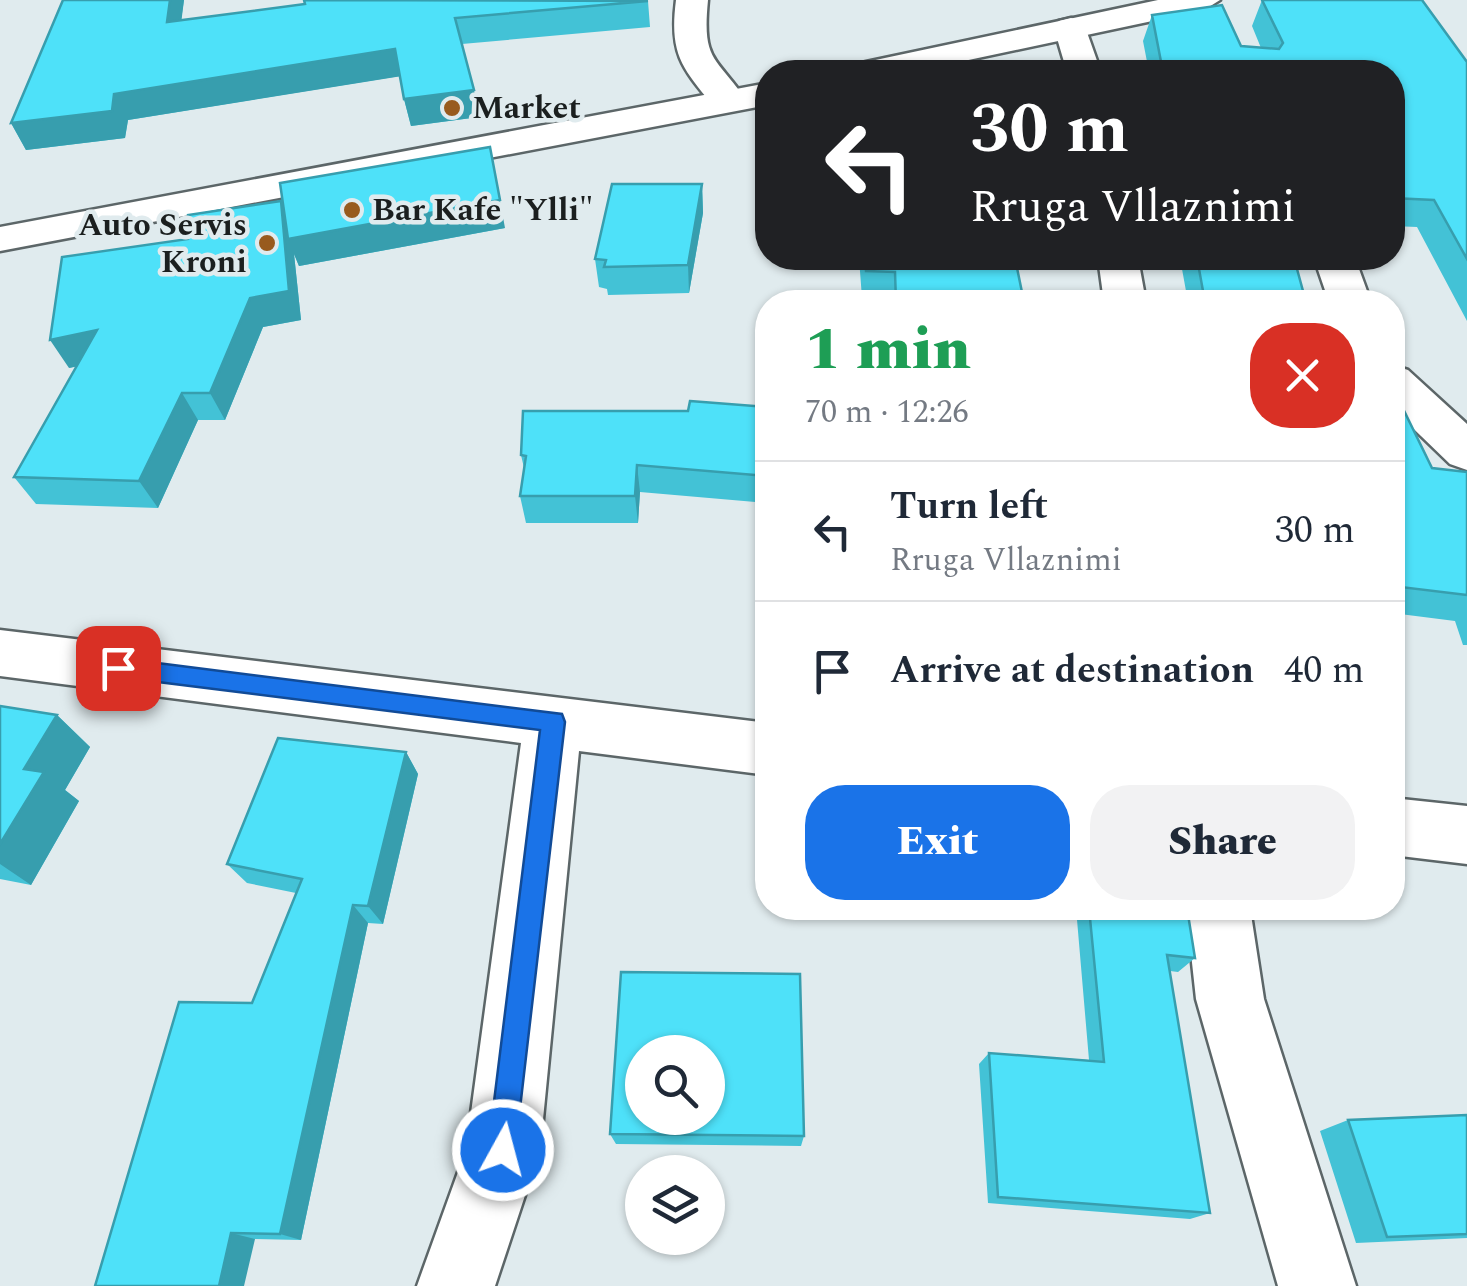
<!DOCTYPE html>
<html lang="en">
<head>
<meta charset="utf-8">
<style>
  :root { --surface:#fff; --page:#f2f2f3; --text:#1f2937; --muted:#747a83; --line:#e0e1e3; --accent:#1a73e8 }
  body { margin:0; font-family:Spectral,serif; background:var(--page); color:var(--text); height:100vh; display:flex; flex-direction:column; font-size:38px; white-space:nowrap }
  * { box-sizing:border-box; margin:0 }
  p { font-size:32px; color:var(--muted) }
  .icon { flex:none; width:55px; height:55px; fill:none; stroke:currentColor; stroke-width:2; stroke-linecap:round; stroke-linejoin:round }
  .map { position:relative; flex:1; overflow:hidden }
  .sheet { position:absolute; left:755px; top:290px; width:650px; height:630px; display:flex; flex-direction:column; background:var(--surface); border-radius:40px; box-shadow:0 2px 8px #0004 }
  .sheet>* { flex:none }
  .hud { position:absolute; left:755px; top:60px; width:650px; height:210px; border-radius:40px; box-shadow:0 2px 8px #0004; background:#202124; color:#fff; overflow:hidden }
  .buttons { position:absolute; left:625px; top:1035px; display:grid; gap:20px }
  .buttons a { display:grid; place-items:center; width:100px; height:100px; border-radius:50%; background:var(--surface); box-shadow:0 2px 8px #0004; font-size:50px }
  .pin { position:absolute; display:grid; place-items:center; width:85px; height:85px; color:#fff; margin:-42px; border-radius:20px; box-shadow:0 5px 15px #0006 }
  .me { position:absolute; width:110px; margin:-55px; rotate:7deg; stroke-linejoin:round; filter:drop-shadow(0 0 8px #0008) }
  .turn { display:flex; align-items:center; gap:35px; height:210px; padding:0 50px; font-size:45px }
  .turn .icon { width:130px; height:130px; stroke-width:2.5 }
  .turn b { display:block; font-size:70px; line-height:85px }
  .round { display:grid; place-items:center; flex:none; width:105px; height:105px; border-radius:40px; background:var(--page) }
  .overview { display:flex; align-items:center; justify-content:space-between; height:170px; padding:0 50px }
  h1 { font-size:60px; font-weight:800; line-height:75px; color:#1e9e55 }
  .button { display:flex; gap:20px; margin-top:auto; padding:20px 50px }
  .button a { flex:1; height:115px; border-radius:40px; background:var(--accent); color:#fff; font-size:40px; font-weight:800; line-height:115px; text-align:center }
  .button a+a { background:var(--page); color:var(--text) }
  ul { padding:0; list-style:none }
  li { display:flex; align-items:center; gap:30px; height:140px; padding:0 50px; border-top:2px solid var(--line) }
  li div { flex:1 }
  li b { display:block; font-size:38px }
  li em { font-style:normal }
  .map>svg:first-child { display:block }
</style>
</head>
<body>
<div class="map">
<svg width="1467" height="1286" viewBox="0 0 1467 1286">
  <rect width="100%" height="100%" fill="#e0ebee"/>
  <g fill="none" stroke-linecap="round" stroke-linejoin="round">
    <g stroke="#5c6668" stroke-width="5">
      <path id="minor" d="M676,0H708C702,62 715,55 747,101L742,109H716C682,68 669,55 676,0Z
        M1071,18L1083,21L1101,72H1067L1054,28L1059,21Z
        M1098,258H1138L1146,302H1104Z
        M1314,258H1355L1371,302H1329Z
        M1392,365L1408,370L1467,424V470L1450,464L1392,408Z
        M0,630L768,723V775L579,751L540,1150L495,1286H417L466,1150L521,743L0,676Z
        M1392,798L1467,806V864L1392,855Z
        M1186,908H1250L1264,999L1356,1286H1278L1196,999Z"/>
    </g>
    <g stroke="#5c6668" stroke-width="5">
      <path id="secondary" d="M1158,0H1220L1204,10L912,72H849L854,65L866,62Z
        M768,83V105L0,251V227Z"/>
    </g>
    <use href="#minor" fill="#fff" fill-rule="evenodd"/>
    <use href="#secondary" fill="#fff" fill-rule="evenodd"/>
  </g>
  <path fill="#43c2d6" d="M63,0H184L181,20L648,1L650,27L462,44L479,117L411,126L404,99L400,76L128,120L125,138L26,150L11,123Z
    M1262,0L1467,62V321L1417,227L1392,226V72H1149L1143,41L1152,15L1241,46L1261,48L1252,26Z
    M702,184L703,213L689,293L608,295L607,289L599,287L595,259Z
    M284,210L505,228L299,266L294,254L301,320L263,327L225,420H198L158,508L36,504L14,477L77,366L69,368L188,239Z
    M859,258H1015L1024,302H891V299L862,298Z
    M1180,258H1315L1310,268H1297L1306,302H1188Z
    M1392,386L1432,468L1467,472V645H1463L1455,621L1392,613Z
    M768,407V503L640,492L638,523H526L520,496L524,468L521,455L688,411Z
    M0,706L57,715L90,747L65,790L79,801L31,885L0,879Z
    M406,752L418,774L383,924L368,923L301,1240L255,1239L95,1286L252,1003L296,893L247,883L227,864Z
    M1076,908H1187L1195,958L1178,972L1170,971L1210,1213L1190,1219L988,1203L979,1064L989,1053L1089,1060Z
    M1467,1115V1238L1356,1243L1320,1131L1348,1120Z
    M610,1134L804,1136L801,1146L616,1144Z"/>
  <path fill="#379eae" d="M170,0H184L178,48L167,22Z
    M395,49L402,76L128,120L125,138L26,150L11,123L114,94Z
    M474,90L479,117L411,126L404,99Z
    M490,147L505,228L299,266L294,254L301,320L263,327L225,420L210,393L281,201L292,229Z
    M702,184L703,213L689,293L688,265Z
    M97,330L115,359L69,368L50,340Z
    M182,393L198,420L158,508L139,481Z
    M637,465L640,492L638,523L635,496Z
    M57,715L90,747L65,790L79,801L31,885L0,864V844L24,769Z
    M406,752L418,774L383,924L368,906Z
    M353,905L368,923L301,1240L280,1234Z
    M231,1233L255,1239L244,1286H219Z"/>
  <path fill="#4ee1f9" stroke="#379eae" stroke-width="2.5" fill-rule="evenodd" d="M63,0H170L167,22L305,4L304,0L648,1L455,18L474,90L404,99L395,49L114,94L112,111L11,123Z
    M1262,0H1422L1467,62V259L1434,200L1392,198V72H1163L1152,15L1222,5L1241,46L1279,49L1283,43Z
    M490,147L500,200L288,239L280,183Z
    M612,184H702L688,265L604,267L606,260L595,259Z
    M281,201L289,291L250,298L210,393H182L139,481L14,477L97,330L50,340L62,257L188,239V215Z
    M865,258H1015L1024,302H896L895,272L866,271Z
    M1197,258H1294L1306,302H1205Z
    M1392,386L1432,468L1467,472V595L1392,586Z
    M690,401L768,407V476L637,465L635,496H520L526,456L521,455L523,411H688Z
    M0,706L57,715L24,769L44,772L0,844Z
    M278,738L406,752L368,906L353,905L280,1234L231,1233L219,1286H95L179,1002L252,1003L302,879L227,864Z
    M1089,908H1187L1195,958L1167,955L1210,1213L998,1197L989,1053L1104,1062Z
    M621,972L800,974L804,1136L610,1134ZM642,1052H708V1118H642Z
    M1467,1115V1234L1387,1237L1348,1120Z"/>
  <path fill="#1a73e8" stroke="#114b97" stroke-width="2.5" d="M118,658L562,714L565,722L514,1160L503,1165L492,1160L488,1150L540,730L118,677L107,668Z"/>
  <g fill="#985b1e" stroke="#e0ebee" stroke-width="4">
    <circle cx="452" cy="108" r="10"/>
    <circle cx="352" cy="210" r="10"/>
    <circle cx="267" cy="243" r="10"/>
  </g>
  <g text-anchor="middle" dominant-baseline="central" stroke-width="9" stroke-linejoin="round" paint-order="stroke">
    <g font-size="32" font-weight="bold" fill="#1b1f1f" stroke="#e0ebee" text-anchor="start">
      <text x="472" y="108">Market</text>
      <text x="372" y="210">Bar Kafe "Ylli"</text>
      <text x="247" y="225" text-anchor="end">Auto Servis<tspan x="247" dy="37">Kroni</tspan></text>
    </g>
  </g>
</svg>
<div class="buttons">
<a><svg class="icon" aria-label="search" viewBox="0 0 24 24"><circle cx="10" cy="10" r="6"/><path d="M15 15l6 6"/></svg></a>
<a><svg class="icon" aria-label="layers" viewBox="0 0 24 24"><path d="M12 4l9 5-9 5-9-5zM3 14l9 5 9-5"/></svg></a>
</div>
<div class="pin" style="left:118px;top:668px;background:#d93025"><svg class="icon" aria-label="arrive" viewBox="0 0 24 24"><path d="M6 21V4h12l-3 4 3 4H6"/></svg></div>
<svg class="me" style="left:503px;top:1150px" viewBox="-20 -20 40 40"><circle r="17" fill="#1a73e8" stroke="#fff" stroke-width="3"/><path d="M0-11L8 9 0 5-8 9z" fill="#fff"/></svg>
<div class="hud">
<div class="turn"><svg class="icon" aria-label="left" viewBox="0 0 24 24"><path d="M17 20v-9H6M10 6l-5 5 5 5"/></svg><div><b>30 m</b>Rruga Vllaznimi</div></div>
</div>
<section class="sheet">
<div class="overview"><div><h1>1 min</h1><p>70 m · 12:26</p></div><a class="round" style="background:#d93025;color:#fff"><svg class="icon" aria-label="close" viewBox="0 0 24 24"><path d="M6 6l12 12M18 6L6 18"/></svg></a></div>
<ul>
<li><svg class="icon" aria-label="left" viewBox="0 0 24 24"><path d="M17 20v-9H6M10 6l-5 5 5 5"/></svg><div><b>Turn left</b><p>Rruga Vllaznimi</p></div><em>30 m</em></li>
<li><svg class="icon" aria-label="arrive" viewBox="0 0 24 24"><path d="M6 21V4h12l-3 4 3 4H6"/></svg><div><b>Arrive at destination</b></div><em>40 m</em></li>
</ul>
<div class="button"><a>Exit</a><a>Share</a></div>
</section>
</div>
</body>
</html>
